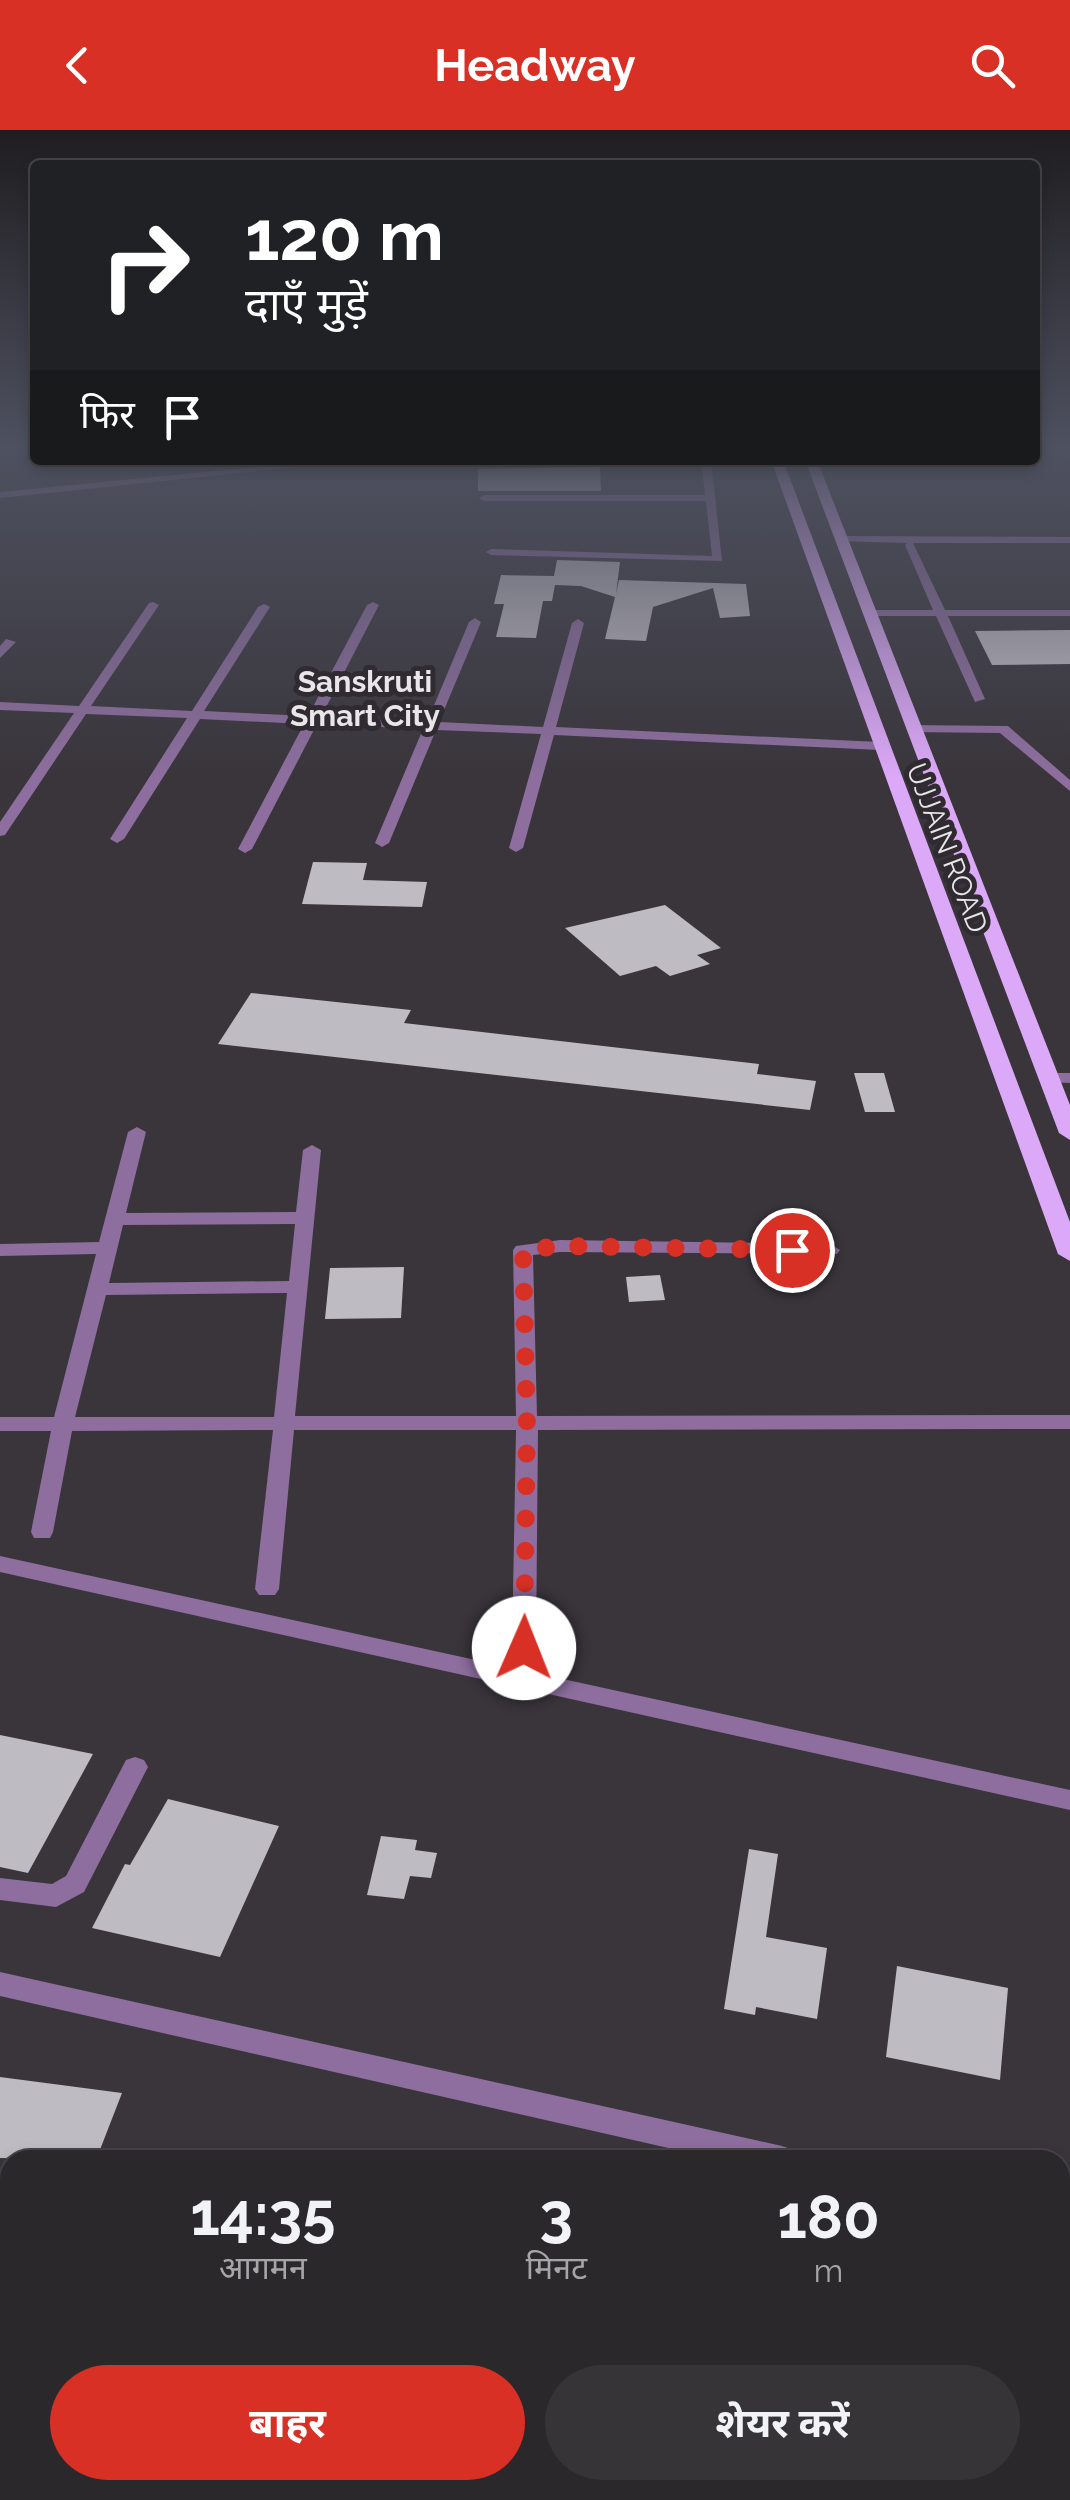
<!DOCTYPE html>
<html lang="hi">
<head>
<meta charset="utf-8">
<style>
  :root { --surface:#2b282c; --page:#373438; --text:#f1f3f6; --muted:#a6a6a9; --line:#474448; --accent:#d93025 }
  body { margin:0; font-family:Raleway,"Noto Sans Devanagari",sans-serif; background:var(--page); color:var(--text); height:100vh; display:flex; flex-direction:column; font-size:38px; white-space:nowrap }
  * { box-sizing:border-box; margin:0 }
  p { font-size:32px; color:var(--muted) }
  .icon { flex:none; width:55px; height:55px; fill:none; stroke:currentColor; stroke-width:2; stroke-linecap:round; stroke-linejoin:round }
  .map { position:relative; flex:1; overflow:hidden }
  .sheet { position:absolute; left:0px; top:2020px; width:1070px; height:350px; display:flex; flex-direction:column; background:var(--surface); border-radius:30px 30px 0 0; box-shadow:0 5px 15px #0003,0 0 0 2px var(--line) }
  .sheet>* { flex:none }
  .hud { position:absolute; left:30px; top:30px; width:1010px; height:305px; border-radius:10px; box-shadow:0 5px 15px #0003,0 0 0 2px var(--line); background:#202124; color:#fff; overflow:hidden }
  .pin { position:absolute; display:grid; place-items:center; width:85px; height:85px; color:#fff; margin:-42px; border:5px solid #fff; border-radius:50%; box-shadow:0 2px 10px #0007 }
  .me { position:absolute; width:110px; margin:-55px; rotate:1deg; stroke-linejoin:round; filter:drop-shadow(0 0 8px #0008) }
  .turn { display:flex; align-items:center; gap:35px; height:210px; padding:0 50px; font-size:45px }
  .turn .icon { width:130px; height:130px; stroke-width:2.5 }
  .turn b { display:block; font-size:70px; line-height:85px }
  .then { display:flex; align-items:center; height:95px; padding:0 50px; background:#0003; gap:20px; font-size:38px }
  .eta { display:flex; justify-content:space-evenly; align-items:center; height:170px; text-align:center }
  .eta b { font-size:60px; font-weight:700; line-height:70px }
  .button { display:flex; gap:20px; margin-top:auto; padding:20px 50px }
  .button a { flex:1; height:115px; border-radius:60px; background:var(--accent); color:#fff; font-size:40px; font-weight:700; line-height:115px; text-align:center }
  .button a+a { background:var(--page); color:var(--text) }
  header { display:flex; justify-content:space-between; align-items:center; height:130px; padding:0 50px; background:var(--accent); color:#fff; font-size:45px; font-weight:700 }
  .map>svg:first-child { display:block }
</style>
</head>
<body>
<header><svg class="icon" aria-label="back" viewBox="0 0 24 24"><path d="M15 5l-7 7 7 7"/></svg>Headway<svg class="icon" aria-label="search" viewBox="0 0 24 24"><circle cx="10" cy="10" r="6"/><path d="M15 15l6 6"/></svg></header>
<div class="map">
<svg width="1070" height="2370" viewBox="0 0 1070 2370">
  <rect width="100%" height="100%" fill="#39353b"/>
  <path fill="#bfbbc2" d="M600,337L601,361H478V339Z
    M557,430L620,432L616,464L619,450L746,454L750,486L720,488L713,458L653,477L646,511L605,509L615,467L581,456L555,455L552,471H543L536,508L496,507L504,474H494L501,445L554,446Z
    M1070,500V534L992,535L975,501Z
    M313,732L367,733L363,750L427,752L422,777L302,774Z
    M665,775L721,818L697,825L710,834L670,846L656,836L620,846L565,798Z
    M251,863L411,880L404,893L759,934L757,944L816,951L810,980L218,914Z
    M854,943H884L895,982H865Z
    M404,1137L401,1188L325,1189L330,1138Z
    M660,1145L665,1170L629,1172L626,1147Z
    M0,1605L93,1624L28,1743L0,1737Z
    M168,1669L279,1696L220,1827L92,1798L125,1734L130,1735Z
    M381,1706L417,1710L415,1720L437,1723L431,1748L410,1746L404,1769L367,1765Z
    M749,1719L778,1724L766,1807L827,1818L817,1889L756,1877L755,1885L724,1879Z
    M897,1836L1008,1858L1000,1950L886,1927Z
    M0,1947L122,1963L96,2030L0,2028Z"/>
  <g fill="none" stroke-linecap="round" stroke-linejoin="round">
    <path fill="#8d6e9e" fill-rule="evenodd" d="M329,330H364L0,368V362Z
      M701,330H711L722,431L491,425L486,422L491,419L712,426L706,371H484L479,368L484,365H705Z
      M907,595L1008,596L1070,650V661L1000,603L912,602L906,598Z"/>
    <path fill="#8d6e9e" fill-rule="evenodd" d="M841,406L1070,407V413H913L945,480H1070V486H948L985,569L975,572L936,486H869L863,483L869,480H933L905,415L907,413L837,411V407Z
      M153,472L159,475L91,576L192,581L258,477L264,474L270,477L204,581L308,586L367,475L373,472L379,475L321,587L427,592L469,492L475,488L481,492L439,592L543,597L572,493L578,489L584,493L556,597L880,612L887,616L880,620L554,605L523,718L516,722L509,718L541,604L436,600L389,713L382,717L375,713L423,599L317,594L252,719L245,723L238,719L304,594L200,589L124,709L117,713L110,709L187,588L86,584L5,705L0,706V692L74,583L0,580V572L79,576L149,473Z
      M6,509L16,512L0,528V516Z
      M1049,943H1070V953L1043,952L1040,948L1043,944Z
      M137,997L146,1002L126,1083L296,1082L303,1020L312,1015L321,1020L295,1286H516L513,1120L516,1116L560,1110L830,1114L840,1120L837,1124L560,1122L533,1125L537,1286L1070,1285V1299L538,1300L536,1518L532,1524L524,1527L516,1524L512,1518L516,1300H294L279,1459L275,1465H259L255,1459L273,1300L72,1301L53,1402L50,1408H34L31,1402L51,1301H0V1287H54L96,1124L0,1126V1114L99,1112L128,1002ZM295,1094L289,1151L109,1153L123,1095ZM287,1163L274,1287H75L106,1165Z
      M0,1426L1070,1660V1680L0,1442Z
      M135,1627L144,1630L148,1637L84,1762L56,1777L0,1770V1748L52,1754L66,1746L126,1630Z
      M0,1842L782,2016L793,2020L797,2030H721L0,1866Z
      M1060,2070L1070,2072V2102L1060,2100Z"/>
    <path fill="#dca8f8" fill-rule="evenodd" d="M771,330H783L1070,1092V1131L1058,1124Z
      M805,330H817L1070,975V1010L1059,1003Z"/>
  </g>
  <linearGradient id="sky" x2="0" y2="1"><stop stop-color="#1f1d20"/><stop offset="0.49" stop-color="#4e5160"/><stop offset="1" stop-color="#4e5160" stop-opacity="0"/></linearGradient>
  <rect width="1070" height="647" fill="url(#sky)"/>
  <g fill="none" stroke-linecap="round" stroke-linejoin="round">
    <path stroke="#d93025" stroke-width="18" stroke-dasharray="0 32.4" d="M524,1518L527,1296L523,1120L560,1116L792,1120"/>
  </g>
  <g text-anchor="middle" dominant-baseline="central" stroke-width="10" stroke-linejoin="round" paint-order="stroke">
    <g font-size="28" fill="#e9e6ea" stroke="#2f2b31">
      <text transform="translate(947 718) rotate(69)">UJJAIN ROAD</text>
    </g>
    <g font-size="30" font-weight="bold" fill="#e9e6ea" stroke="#2f2b31">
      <text x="365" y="551">Sanskruti<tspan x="365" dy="34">Smart City</tspan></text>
    </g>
  </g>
</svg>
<div class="pin" style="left:792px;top:1120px;background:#d93025"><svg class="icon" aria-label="arrive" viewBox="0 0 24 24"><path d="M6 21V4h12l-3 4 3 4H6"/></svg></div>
<svg class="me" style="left:524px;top:1518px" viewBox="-20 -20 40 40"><circle r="19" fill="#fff"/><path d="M0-13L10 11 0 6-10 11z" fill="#d93025"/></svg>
<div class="hud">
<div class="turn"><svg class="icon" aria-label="right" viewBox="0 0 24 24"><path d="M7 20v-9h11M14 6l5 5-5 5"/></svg><div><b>120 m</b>दाएँ मुड़ें</div></div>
<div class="then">फिर<svg class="icon" aria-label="arrive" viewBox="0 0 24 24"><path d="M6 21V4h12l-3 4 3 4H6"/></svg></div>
</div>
<section class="sheet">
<div class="eta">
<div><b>14:35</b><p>आगमन</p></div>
<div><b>3</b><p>मिनट</p></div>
<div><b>180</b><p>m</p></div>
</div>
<div class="button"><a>बाहर</a><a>शेयर करें</a></div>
</section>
</div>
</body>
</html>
